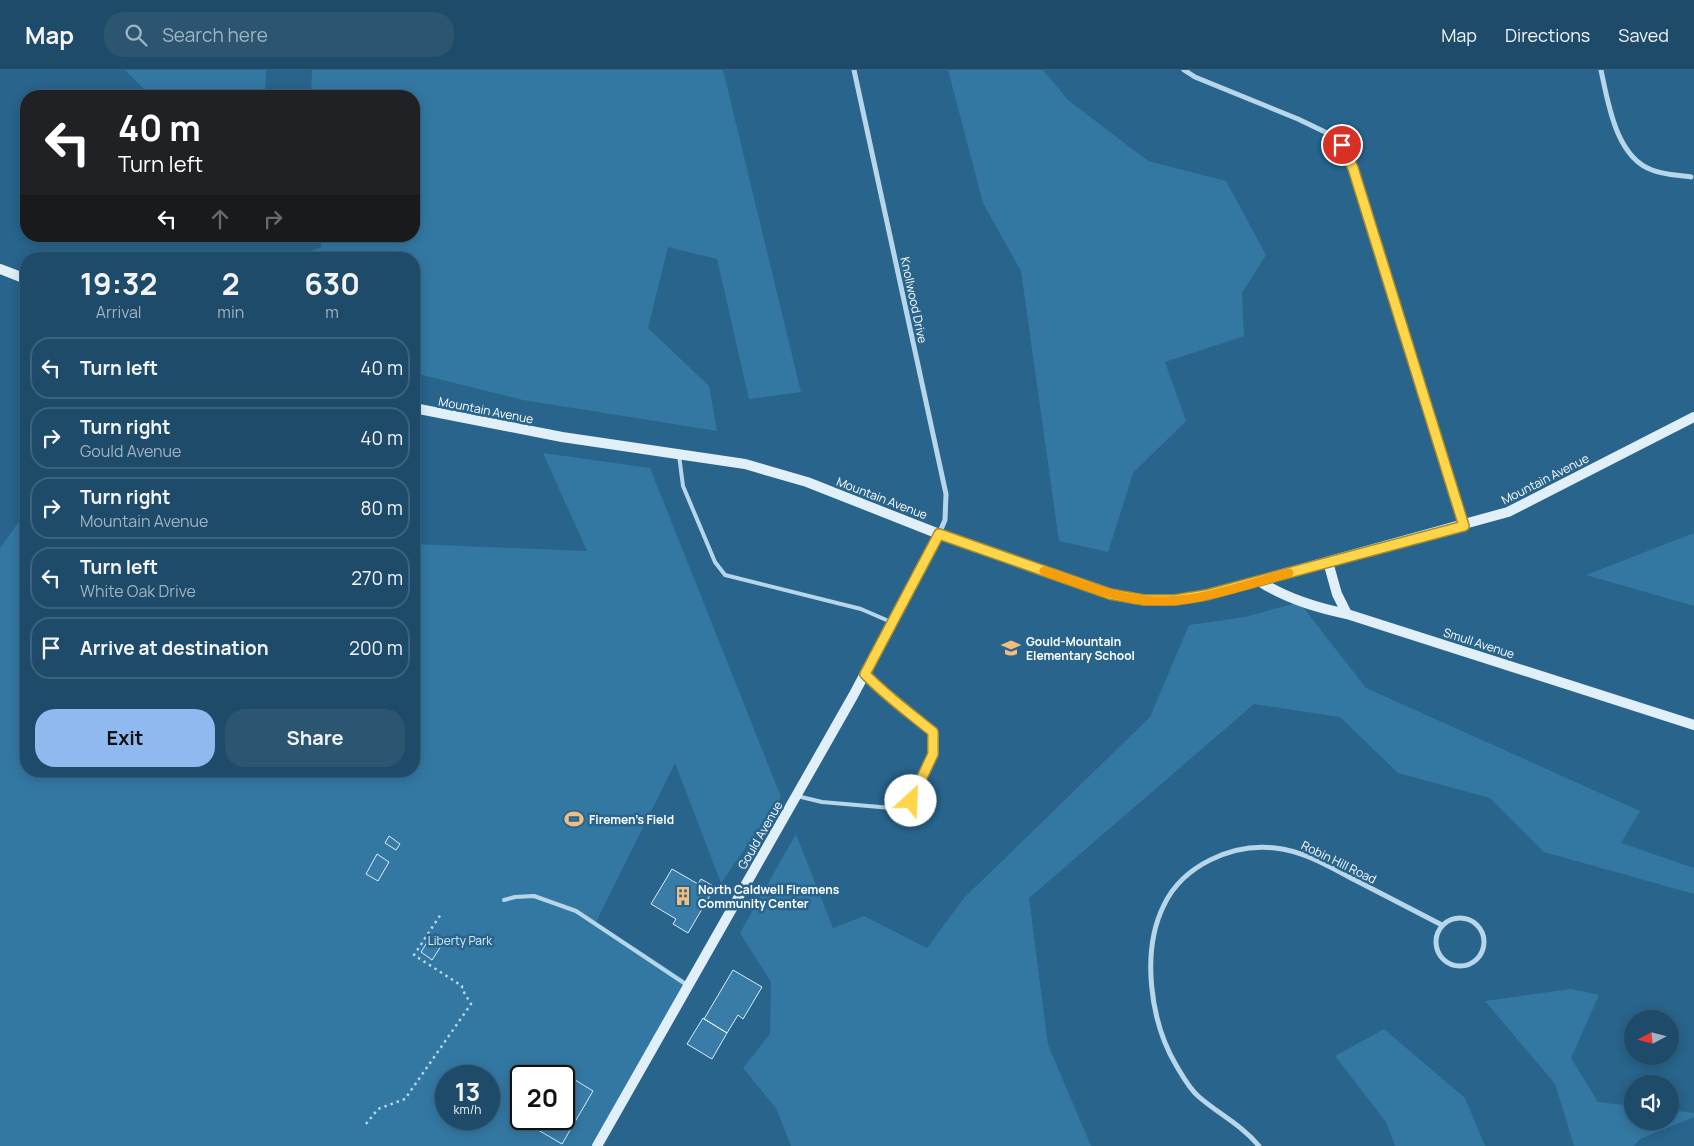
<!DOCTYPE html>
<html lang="en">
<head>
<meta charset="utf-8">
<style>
  :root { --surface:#1e4b69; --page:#2b5571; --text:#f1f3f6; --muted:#a1b3c0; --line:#3c637d; --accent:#90b9f0 }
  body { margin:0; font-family:Manrope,sans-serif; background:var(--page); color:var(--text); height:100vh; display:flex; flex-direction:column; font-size:19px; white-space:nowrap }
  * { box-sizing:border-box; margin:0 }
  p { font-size:16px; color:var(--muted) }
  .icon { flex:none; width:28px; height:28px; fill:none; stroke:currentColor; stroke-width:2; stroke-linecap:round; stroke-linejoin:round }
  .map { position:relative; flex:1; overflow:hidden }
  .details { position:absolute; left:20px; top:182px; width:400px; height:525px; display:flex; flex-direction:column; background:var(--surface); border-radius:20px; box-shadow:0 2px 12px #0003,0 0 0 1px var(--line) }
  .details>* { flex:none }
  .hud { position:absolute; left:20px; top:20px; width:400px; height:152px; border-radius:20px; box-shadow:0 2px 12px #0003,0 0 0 1px var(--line); background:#202124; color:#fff; overflow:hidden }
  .needle { width:32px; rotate:263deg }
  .buttons { position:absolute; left:1624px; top:940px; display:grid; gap:10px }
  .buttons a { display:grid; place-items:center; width:55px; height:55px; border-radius:50%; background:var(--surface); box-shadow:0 2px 12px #0003,0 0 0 1px var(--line); font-size:25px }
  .speed { position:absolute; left:435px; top:995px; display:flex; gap:10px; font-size:25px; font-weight:700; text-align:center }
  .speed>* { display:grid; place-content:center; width:65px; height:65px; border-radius:50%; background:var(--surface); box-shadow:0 2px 12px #0003,0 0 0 1px var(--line); line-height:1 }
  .speed small { font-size:12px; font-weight:400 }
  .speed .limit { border:2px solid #111; border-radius:8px; background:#fff; color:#111 }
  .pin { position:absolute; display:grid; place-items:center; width:42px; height:42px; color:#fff; margin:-21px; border:2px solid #fff; border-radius:50%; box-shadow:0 1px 5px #0007 }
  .me { position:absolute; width:55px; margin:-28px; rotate:25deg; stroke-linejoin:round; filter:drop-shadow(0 0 4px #0008) }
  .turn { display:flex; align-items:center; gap:18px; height:105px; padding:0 15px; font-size:22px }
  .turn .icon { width:65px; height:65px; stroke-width:2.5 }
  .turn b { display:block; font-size:35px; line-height:42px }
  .lanes { display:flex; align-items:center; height:48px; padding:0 15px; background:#0003; justify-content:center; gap:25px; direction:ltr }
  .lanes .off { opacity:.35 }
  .eta { display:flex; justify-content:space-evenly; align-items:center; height:85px; text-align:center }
  .eta b { font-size:30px; font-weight:700; line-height:35px }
  .button { display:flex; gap:10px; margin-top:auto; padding:10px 15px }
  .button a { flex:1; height:58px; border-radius:20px; background:var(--accent); color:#111; font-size:20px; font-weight:700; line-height:58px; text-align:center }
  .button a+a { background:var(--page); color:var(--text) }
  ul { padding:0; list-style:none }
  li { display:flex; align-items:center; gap:15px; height:62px; margin:0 10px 8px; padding:0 5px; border:2px solid var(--line); border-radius:20px }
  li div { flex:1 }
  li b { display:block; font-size:19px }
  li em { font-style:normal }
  header { display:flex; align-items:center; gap:30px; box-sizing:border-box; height:70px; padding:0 25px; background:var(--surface); border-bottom:1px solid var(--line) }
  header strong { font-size:24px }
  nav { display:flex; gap:28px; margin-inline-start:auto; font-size:18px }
  .search { width:350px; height:45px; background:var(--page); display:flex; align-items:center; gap:12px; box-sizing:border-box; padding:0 18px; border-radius:20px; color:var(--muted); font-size:19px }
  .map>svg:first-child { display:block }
</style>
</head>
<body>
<header>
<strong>Map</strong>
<div class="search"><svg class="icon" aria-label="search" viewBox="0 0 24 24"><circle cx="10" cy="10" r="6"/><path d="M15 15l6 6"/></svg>Search here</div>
<nav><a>Map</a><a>Directions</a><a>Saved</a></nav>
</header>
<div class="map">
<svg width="1694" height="1076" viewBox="0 0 1694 1076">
  <rect width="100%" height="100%" fill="#28648c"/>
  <path fill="#3378a3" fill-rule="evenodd" d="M125,0H266L265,26H151Z
    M312,0H723L801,322L749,329L717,189L668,177L648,258L709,316L717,361L523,330L414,303V189H290L321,177V166H414V26H311Z
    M948,0H1043L1068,30L1148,91L1226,111L1266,185L1242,223L1244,266L1165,292L1186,351L1133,403L1108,482L1059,471L1021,201L983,133Z
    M543,383L650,398L781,727L721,813L675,693L596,852L690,913L593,1076H0V478L26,442V701H414V474L587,481ZM446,1006H489V1049H446ZM521,1006H564V1049H521Z
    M1694,463V536L1586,505Z
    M1299,532L1366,618L1640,741L1621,773L1694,798V824L1544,782L1490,728L1398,703L1340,647L1254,634L1029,828L1048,975L1091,1076H791L776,1038L743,998L770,964L771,912L740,863L796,764L833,858L864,846L927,878L964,828L1150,647L1189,555L1245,547Z
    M1571,919L1599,925L1571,988L1598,1032L1632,1036V1051H1670V1040L1694,1043V1047L1640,1069L1634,1076H1574L1555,1014L1485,931Z
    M1384,959L1465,1028L1485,1076H1395L1386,1052L1335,986Z"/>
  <path fill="#397ca8" stroke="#dbedf8" d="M389,766L400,774L396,780L385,773Z
    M377,784L389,792L378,811L366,804Z
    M672,799L698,814L701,809L715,817L688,863L673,854L676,849L651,834Z
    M431,866L443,873L432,890L421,882Z
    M733,900L762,917L743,949L738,945L727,963L704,949Z
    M703,948L727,963L712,989L687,974Z
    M564,1003L593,1021L562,1074L533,1057L538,1049H564V1006H562Z"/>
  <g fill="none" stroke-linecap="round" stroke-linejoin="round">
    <path stroke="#b7d6ea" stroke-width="2.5" stroke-dasharray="2.5 4" stroke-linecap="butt" d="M366,1054L378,1039L405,1029L471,934L462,919V916L414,885L441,844"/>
    <path stroke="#b7d6ea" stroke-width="4" d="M679,385L683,416L715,492L725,505L861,539L891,552
      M797,726L822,732L903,739L911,731L933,684V662C911,643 887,627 866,606
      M504,830L515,827L534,826L576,841L687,915"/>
    <path stroke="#b7d6ea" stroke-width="5" d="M854,0L946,424L945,450L939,464
      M1184,0L1195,7L1298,49L1325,62L1342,75L1353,97L1463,455
      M1601,0C1608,33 1616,87 1652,100C1664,105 1678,105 1691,107
      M1436 872a24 24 0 1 1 48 0a24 24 0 1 1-48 0Z
      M1259,1076C1242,1055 1217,1043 1198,1026C1189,1018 1182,1005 1176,995C1150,951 1141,881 1164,835C1183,795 1233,773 1275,778C1304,781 1330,797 1355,810C1384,825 1413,840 1442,855"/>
    <path stroke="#e1eff8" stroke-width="10" d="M0,199L26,209
      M414,338L562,367L745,394L807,412L939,464L1111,524L1144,530H1175L1206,525L1508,442L1694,347
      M1328,492L1337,524L1347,544
      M1259,511C1285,528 1317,538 1347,544L1694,655
      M597,1076L853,626L939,464"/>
  </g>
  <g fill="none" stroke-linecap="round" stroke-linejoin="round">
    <g stroke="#a68a30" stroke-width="12">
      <path id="route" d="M911,731L933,684V662C910,643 886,626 865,604L939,464L1110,524L1144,530H1175L1206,525L1464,456L1353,98L1342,75"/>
    </g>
    <use href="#route" stroke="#ffd54a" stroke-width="9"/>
    <path stroke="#f59e0b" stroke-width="9" d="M1044,501C1076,512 1108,526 1143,530C1191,536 1243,515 1289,503"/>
  </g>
  <defs>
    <g id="school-bare" transform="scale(1.5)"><path d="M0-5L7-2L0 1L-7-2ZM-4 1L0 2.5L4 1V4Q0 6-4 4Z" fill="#f2bd7d" stroke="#28648c" stroke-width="2.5" paint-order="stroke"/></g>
    <g id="stadium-bare" transform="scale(1.5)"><path d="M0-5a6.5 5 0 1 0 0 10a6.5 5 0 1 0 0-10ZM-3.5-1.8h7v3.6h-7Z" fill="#f2bd7d" stroke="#28648c" stroke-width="2.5" paint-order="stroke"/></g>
    <g id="building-bare" transform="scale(1.5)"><path d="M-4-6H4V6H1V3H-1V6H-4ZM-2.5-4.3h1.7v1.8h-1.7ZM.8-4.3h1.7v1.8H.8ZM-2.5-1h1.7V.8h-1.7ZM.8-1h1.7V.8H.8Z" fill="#f2bd7d" stroke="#28648c" stroke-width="2.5" paint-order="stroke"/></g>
  </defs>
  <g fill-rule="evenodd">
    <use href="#school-bare" x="1011" y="578"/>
    <use href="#stadium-bare" x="574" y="749"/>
    <use href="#building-bare" x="683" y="826"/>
  </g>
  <g text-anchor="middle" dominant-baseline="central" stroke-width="5" stroke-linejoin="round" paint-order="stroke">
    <g font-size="12" fill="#fff" stroke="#28648c">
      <text transform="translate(914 230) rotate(78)">Knollwood Drive</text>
      <text transform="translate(486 340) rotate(11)">Mountain Avenue</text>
      <text transform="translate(1545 409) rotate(-27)">Mountain Avenue</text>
      <text transform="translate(882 428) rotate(21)">Mountain Avenue</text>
      <text transform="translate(1479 573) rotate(18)">Smull Avenue</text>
      <text transform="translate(760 765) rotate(-60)">Gould Avenue</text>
      <text transform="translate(1339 792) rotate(26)">Robin Hill Road</text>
    </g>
    <g font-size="12" font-weight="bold" fill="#fff" stroke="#28648c" text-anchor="start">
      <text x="1026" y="571">Gould-Mountain<tspan x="1026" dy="14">Elementary School</tspan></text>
      <text x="589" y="749">Firemen's Field</text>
      <text x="698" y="819">North Caldwell Firemens<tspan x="698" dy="14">Community Center</tspan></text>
    </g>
    <g font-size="12" fill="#dbedf8" stroke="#28648c">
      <text x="460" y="870">Liberty Park</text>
    </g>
  </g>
</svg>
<div class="buttons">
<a><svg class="needle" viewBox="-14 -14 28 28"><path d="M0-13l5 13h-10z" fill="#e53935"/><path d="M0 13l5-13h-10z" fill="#a1b3c0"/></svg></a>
<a><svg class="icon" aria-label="sound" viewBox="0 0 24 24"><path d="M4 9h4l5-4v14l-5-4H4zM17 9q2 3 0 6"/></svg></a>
</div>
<div class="speed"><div>13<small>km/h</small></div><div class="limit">20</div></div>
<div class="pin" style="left:1342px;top:75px;background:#d93025"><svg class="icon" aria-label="arrive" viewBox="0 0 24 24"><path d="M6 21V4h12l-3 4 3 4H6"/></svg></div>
<svg class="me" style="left:911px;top:731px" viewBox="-20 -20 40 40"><circle r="19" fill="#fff"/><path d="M0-13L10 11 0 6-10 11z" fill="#ffd54a"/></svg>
<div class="hud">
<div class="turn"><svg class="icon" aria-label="left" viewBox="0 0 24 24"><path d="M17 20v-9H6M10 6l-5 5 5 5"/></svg><div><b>40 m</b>Turn left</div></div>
<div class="lanes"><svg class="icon" aria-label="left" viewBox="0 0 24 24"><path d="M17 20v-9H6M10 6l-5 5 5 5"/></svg><svg class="icon off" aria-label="ahead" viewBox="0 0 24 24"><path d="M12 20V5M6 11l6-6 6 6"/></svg><svg class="icon off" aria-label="right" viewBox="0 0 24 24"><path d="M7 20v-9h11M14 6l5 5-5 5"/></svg></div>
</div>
<section class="details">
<div class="eta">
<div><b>19:32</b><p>Arrival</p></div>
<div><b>2</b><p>min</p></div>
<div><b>630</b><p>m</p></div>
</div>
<ul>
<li><svg class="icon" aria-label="left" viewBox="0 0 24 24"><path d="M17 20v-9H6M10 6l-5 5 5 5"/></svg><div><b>Turn left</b></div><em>40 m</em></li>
<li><svg class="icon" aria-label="right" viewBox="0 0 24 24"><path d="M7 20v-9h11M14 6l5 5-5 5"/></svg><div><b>Turn right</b><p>Gould Avenue</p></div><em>40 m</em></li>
<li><svg class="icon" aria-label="right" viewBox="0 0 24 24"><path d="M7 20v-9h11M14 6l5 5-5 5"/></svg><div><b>Turn right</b><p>Mountain Avenue</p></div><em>80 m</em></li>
<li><svg class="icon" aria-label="left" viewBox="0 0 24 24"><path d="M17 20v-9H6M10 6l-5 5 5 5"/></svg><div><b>Turn left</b><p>White Oak Drive</p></div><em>270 m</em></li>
<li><svg class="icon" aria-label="arrive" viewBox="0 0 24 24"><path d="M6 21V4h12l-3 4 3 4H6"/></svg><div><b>Arrive at destination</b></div><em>200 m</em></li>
</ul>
<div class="button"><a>Exit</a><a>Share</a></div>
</section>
</div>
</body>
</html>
